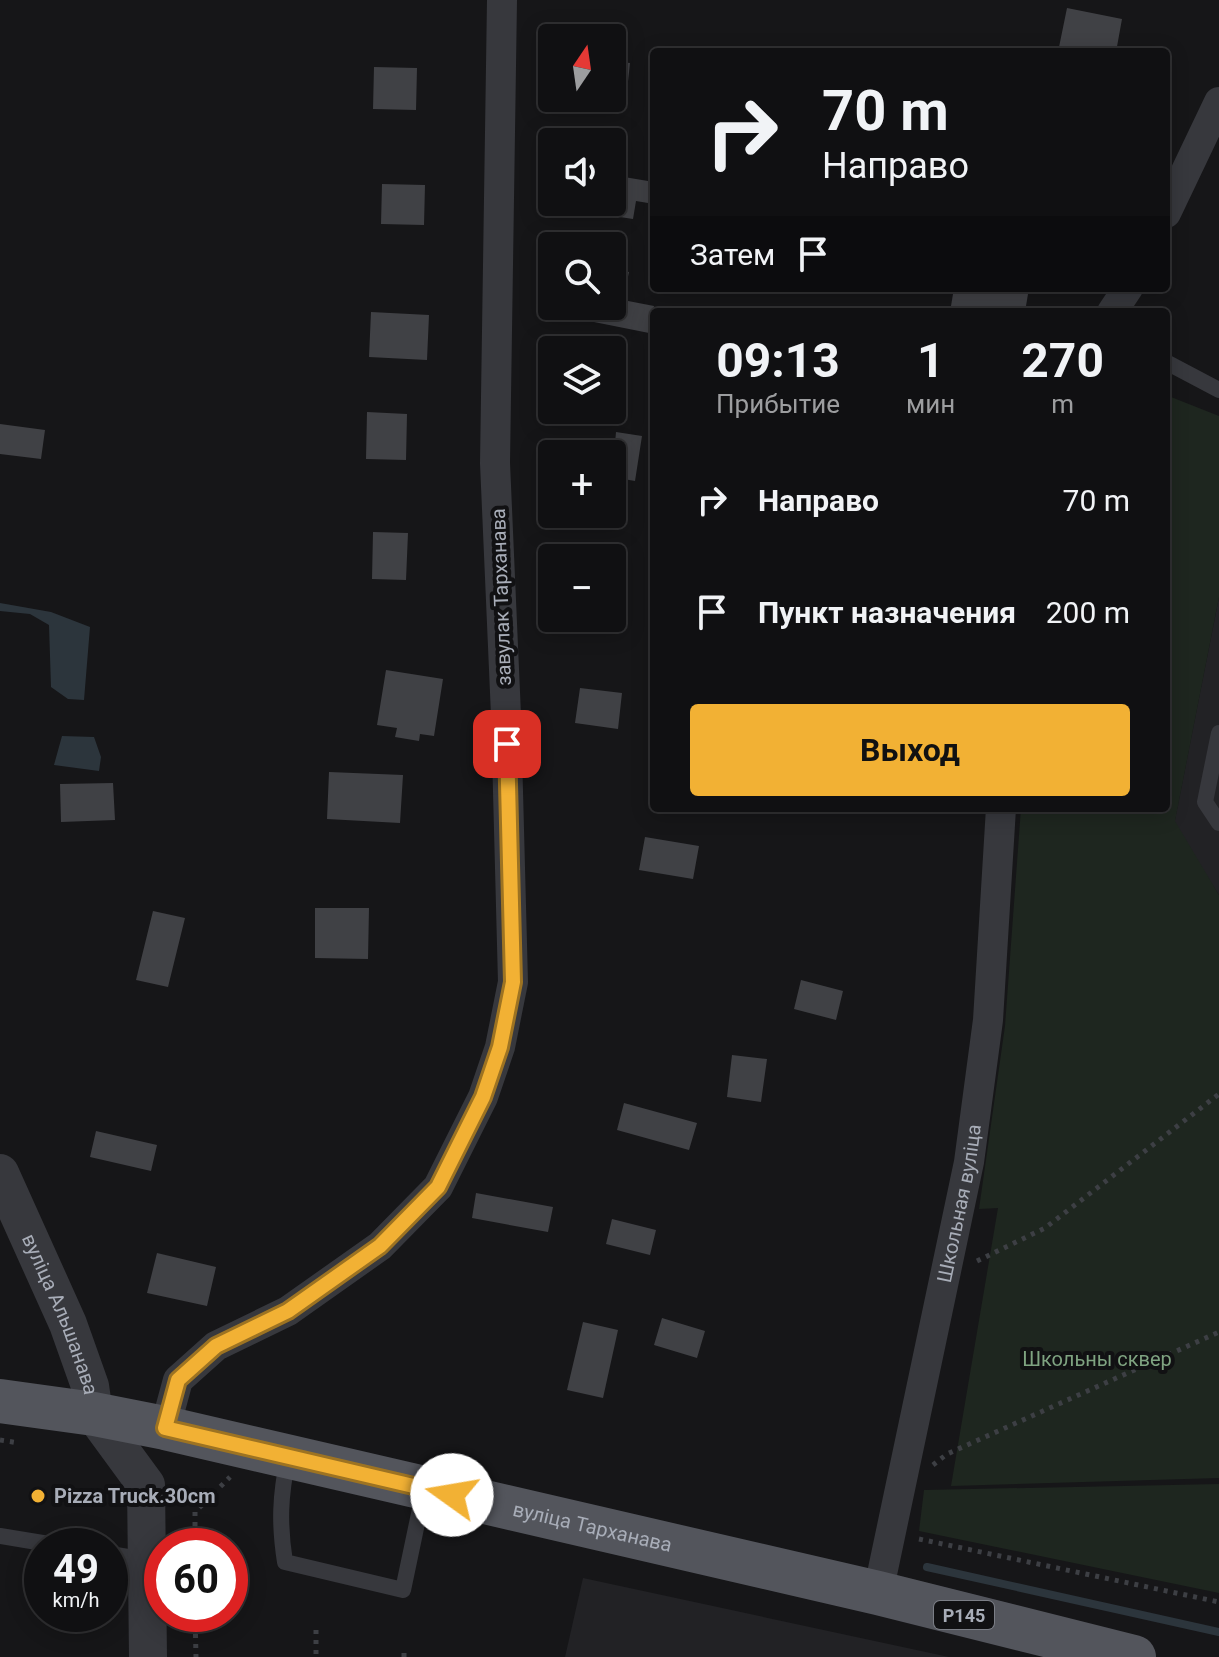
<!DOCTYPE html>
<html lang="ru">
<head>
<meta charset="utf-8">
<style>
  :root { --surface:#101012; --page:#1e1e20; --text:#f1f3f6; --muted:#9c9d9f; --line:#303032; --accent:#f2b134 }
  body { margin:0; font-family:Roboto,sans-serif; background:var(--page); color:var(--text); height:100vh; display:flex; flex-direction:column; font-size:30px; white-space:nowrap }
  * { box-sizing:border-box; margin:0 }
  p { font-size:26px; color:var(--muted) }
  .icon { flex:none; width:44px; height:44px; fill:none; stroke:currentColor; stroke-width:2; stroke-linecap:round; stroke-linejoin:round }
  .map { position:relative; flex:1; overflow:hidden }
  .drawer { position:absolute; left:650px; top:308px; width:520px; height:504px; display:flex; flex-direction:column; background:var(--surface); border-radius:8px; box-shadow:0 4px 20px #0003,0 0 0 2px var(--line) }
  .drawer>* { flex:none }
  .guide { position:absolute; left:650px; top:48px; width:520px; height:244px; border-radius:8px; box-shadow:0 4px 20px #0003,0 0 0 2px var(--line); background:#101012; color:var(--text); overflow:hidden }
  .needle { width:52px; rotate:13deg }
  .fabs { position:absolute; left:538px; top:24px; display:grid; gap:16px }
  .fabs a { display:grid; place-items:center; width:88px; height:88px; border-radius:8px; background:var(--surface); box-shadow:0 4px 20px #0003,0 0 0 2px var(--line); font-size:40px }
  .speed { position:absolute; left:24px; top:1528px; display:flex; gap:16px; font-size:40px; font-weight:700; text-align:center }
  .speed>* { display:grid; place-content:center; width:104px; height:104px; border-radius:50%; background:var(--surface); box-shadow:0 4px 20px #0003,0 0 0 2px var(--line); line-height:1 }
  .speed small { font-size:20px; font-weight:400 }
  .speed .limit { border:12px solid #d22; background:#fff; color:#111 }
  .pin { position:absolute; display:grid; place-items:center; width:68px; height:68px; color:#fff; margin:-34px; border-radius:16px; box-shadow:0 4px 12px #0006 }
  .me { position:absolute; width:88px; margin:-44px; rotate:283deg; stroke-linejoin:round; filter:drop-shadow(0 0 6px #0008) }
  .turn { display:flex; align-items:center; gap:28px; height:168px; padding:0 40px; font-size:36px }
  .turn .icon { width:104px; height:104px; stroke-width:2.5 }
  .turn b { display:block; font-size:56px; line-height:68px }
  .then { display:flex; align-items:center; height:76px; padding:0 40px; background:#0003; gap:16px; font-size:30px }
  .eta { display:flex; justify-content:space-evenly; align-items:center; height:136px; text-align:center }
  .eta b { font-size:48px; font-weight:700; line-height:56px }
  .button { display:flex; gap:16px; margin-top:auto; padding:16px 40px }
  .button a { flex:1; height:92px; border-radius:8px; background:var(--accent); color:#111; font-size:32px; font-weight:700; line-height:92px; text-align:center }
  ul { padding:0; list-style:none }
  li { display:flex; align-items:center; gap:24px; height:112px; padding:0 40px }
  li div { flex:1 }
  li b { display:block; font-size:30px }
  li em { font-style:normal }
  .map>svg:first-child { display:block }
</style>
</head>
<body>
<div class="map">
<svg width="1219" height="1657" viewBox="0 0 1219 1657">
  <rect width="100%" height="100%" fill="#161618"/>
  <path fill="#222225" d="M1219,597V895L1174,825Z
    M583,1578L949,1657H565Z"/>
  <path fill="#1e261f" d="M1166,395L1219,416V597L1175,821L1219,895V1478L951,1486L998,1208L979,1209L1005,1026L1021,808H1166Z
    M1219,1484V1593L919,1531L924,1490Z"/>
  <path fill="#2c353c" d="M0,603L51,612L90,627L84,700L68,699L51,687L49,625L30,614L0,611Z
    M62,736L94,737L101,757L99,771L54,765Z"/>
  <g fill="none" stroke-linecap="round" stroke-linejoin="round">
    <path stroke="#2c353c" stroke-width="8" d="M927,1567L1219,1632"/>
  </g>
  <path fill="#404145" d="M1067,8L1122,19L1116,52H1058Z
    M612,61L630,63L625,109L596,106L597,98H612Z
    M374,67L417,68L416,110L373,109Z
    M612,175L654,182V204L636,201L633,219L574,210L576,202H612Z
    M382,184L425,185L424,225L381,224Z
    M612,269L629,272L623,300L654,306L649,333L594,322L597,306H612Z
    M954,288H1029L1025,312H988L951,306Z
    M371,312L429,315L427,360L369,357Z
    M367,412L407,414L406,460L366,459Z
    M0,424L45,430L41,459L0,454Z
    M616,432L642,436L635,481L612,477Z
    M373,532L408,533L406,580L372,579Z
    M386,670L443,679L434,736L420,734L419,741L395,737L397,728L377,725Z
    M580,688L622,693L618,729L575,723Z
    M329,772L403,775L400,823L327,819Z
    M113,783L115,820L61,822L60,784Z
    M645,837L699,846L693,879L639,870Z
    M315,908H369L368,959L315,958Z
    M153,911L185,918L168,987L136,980Z
    M801,980L843,991L836,1020L794,1009Z
    M732,1055L767,1059L761,1102L727,1097Z
    M624,1103L697,1123L689,1150L617,1130Z
    M96,1131L157,1145L151,1171L90,1157Z
    M476,1193L553,1207L548,1232L472,1218Z
    M612,1219L656,1230L650,1255L606,1244Z
    M157,1253L216,1267L207,1306L147,1293Z
    M662,1318L705,1331L697,1358L654,1345Z
    M583,1322L618,1330L603,1398L567,1390Z"/>
  <g fill="none" stroke-linecap="round" stroke-linejoin="round">
    <path stroke="#3d3f44" stroke-width="5" stroke-dasharray="4 6" stroke-linecap="butt" d="M977,1261L1045,1228L1219,1094
      M0,1440L19,1443
      M933,1465L947,1454L1219,1332
      M919,1539L1219,1602
      M195,1546V1512L230,1477
      M195,1614L196,1657
      M316,1630V1657
      M404,1657V1648"/>
    <path stroke="#37383d" stroke-width="16" d="M1166,362L1219,390
      M1219,733L1205,802L1219,823
      M288,1458C280,1496 279,1524 285,1562L403,1590L424,1490
      M0,1536L61,1546
      M110,1554L146,1560"/>
    <g stroke="#37383d" stroke-width="30">
      <path d="M1166,213L1219,102"/>
      <path d="M1112,312L1128,288"/>
      <path d="M165,1428L178,1380L216,1346L288,1311L380,1246L438,1187L483,1097L500,1047L513,982L506,715L495,463L502,0"/>
      <path id="s1" d="M878,1593L969,1162L988,1020L1001,808"/>
    </g>
    <path stroke="#37383d" stroke-width="38" id="s2" d="M0,1173L68,1324L90,1386L94,1414L146,1485L148,1657"/>
    <path stroke="#53555c" stroke-width="44" id="s3" d="M0,1401L94,1414L165,1428L878,1593L1134,1657"/>
  </g>
  <g fill="none" stroke-linecap="round" stroke-linejoin="round">
    <g stroke="#9d7322" stroke-width="20">
      <path id="route" d="M452,1495L165,1428L178,1380L216,1346L288,1311L380,1246L438,1187L483,1097L500,1047L513,982L507,744"/>
    </g>
    <use href="#route" stroke="#f2b134" stroke-width="14"/>
  </g>
  <circle fill="#f2b134" stroke="#111113" stroke-width="3" cx="38" cy="1496" r="8"/>
  <g text-anchor="middle" dominant-baseline="central" stroke-width="8" stroke-linejoin="round" paint-order="stroke">
    <rect fill="#111113" stroke="#7b7e86" stroke-width="2" x="934" y="1601" width="60" height="28" rx="6"/>
    <g font-size="18" font-weight="bold" fill="#a8adb8">
      <text x="964" y="1615">Р145</text>
    </g>
    <g font-size="20" fill="#a8adb8" stroke="#111113">
      <text transform="translate(501 597) rotate(-92)">завулак Тарханава</text>
      <text stroke="none"><textPath href="#s1" startOffset="398">Школьная вуліца</textPath></text>
      <text stroke="none"><textPath href="#s2" startOffset="154">вуліца Альшанава</textPath></text>
      <text stroke="none"><textPath href="#s3" startOffset="606">вуліца Тарханава</textPath></text>
    </g>
    <g font-size="20" fill="#7fa381" stroke="#111113">
      <text x="1097" y="1359">Школьны сквер</text>
    </g>
    <g font-size="20" font-weight="bold" fill="#a8adb8" stroke="#111113" text-anchor="start">
      <text x="54" y="1496">Pizza Truck.30cm</text>
    </g>
  </g>
</svg>
<div class="fabs">
<a><svg class="needle" viewBox="-14 -14 28 28"><path d="M0-13l5 13h-10z" fill="#e53935"/><path d="M0 13l5-13h-10z" fill="#9c9d9f"/></svg></a>
<a><svg class="icon" aria-label="sound" viewBox="0 0 24 24"><path d="M4 9h4l5-4v14l-5-4H4zM17 9q2 3 0 6"/></svg></a>
<a><svg class="icon" aria-label="search" viewBox="0 0 24 24"><circle cx="10" cy="10" r="6"/><path d="M15 15l6 6"/></svg></a>
<a><svg class="icon" aria-label="layers" viewBox="0 0 24 24"><path d="M12 4l9 5-9 5-9-5zM3 14l9 5 9-5"/></svg></a>
<a>+</a>
<a>−</a>
</div>
<div class="speed"><div>49<small>km/h</small></div><div class="limit">60</div></div>
<div class="pin" style="left:507px;top:744px;background:#d93025"><svg class="icon" aria-label="arrive" viewBox="0 0 24 24"><path d="M6 21V4h12l-3 4 3 4H6"/></svg></div>
<svg class="me" style="left:452px;top:1495px" viewBox="-20 -20 40 40"><circle r="19" fill="#fff"/><path d="M0-13L10 11 0 6-10 11z" fill="#f2b134"/></svg>
<div class="guide">
<div class="turn"><svg class="icon" aria-label="right" viewBox="0 0 24 24"><path d="M7 20v-9h11M14 6l5 5-5 5"/></svg><div><b>70 m</b>Направо</div></div>
<div class="then">Затем<svg class="icon" aria-label="arrive" viewBox="0 0 24 24"><path d="M6 21V4h12l-3 4 3 4H6"/></svg></div>
</div>
<section class="drawer">
<div class="eta">
<div><b>09:13</b><p>Прибытие</p></div>
<div><b>1</b><p>мин</p></div>
<div><b>270</b><p>m</p></div>
</div>
<ul>
<li><svg class="icon" aria-label="right" viewBox="0 0 24 24"><path d="M7 20v-9h11M14 6l5 5-5 5"/></svg><div><b>Направо</b></div><em>70 m</em></li>
<li><svg class="icon" aria-label="arrive" viewBox="0 0 24 24"><path d="M6 21V4h12l-3 4 3 4H6"/></svg><div><b>Пункт назначения</b></div><em>200 m</em></li>
</ul>
<div class="button"><a>Выход</a></div>
</section>
</div>
</body>
</html>
